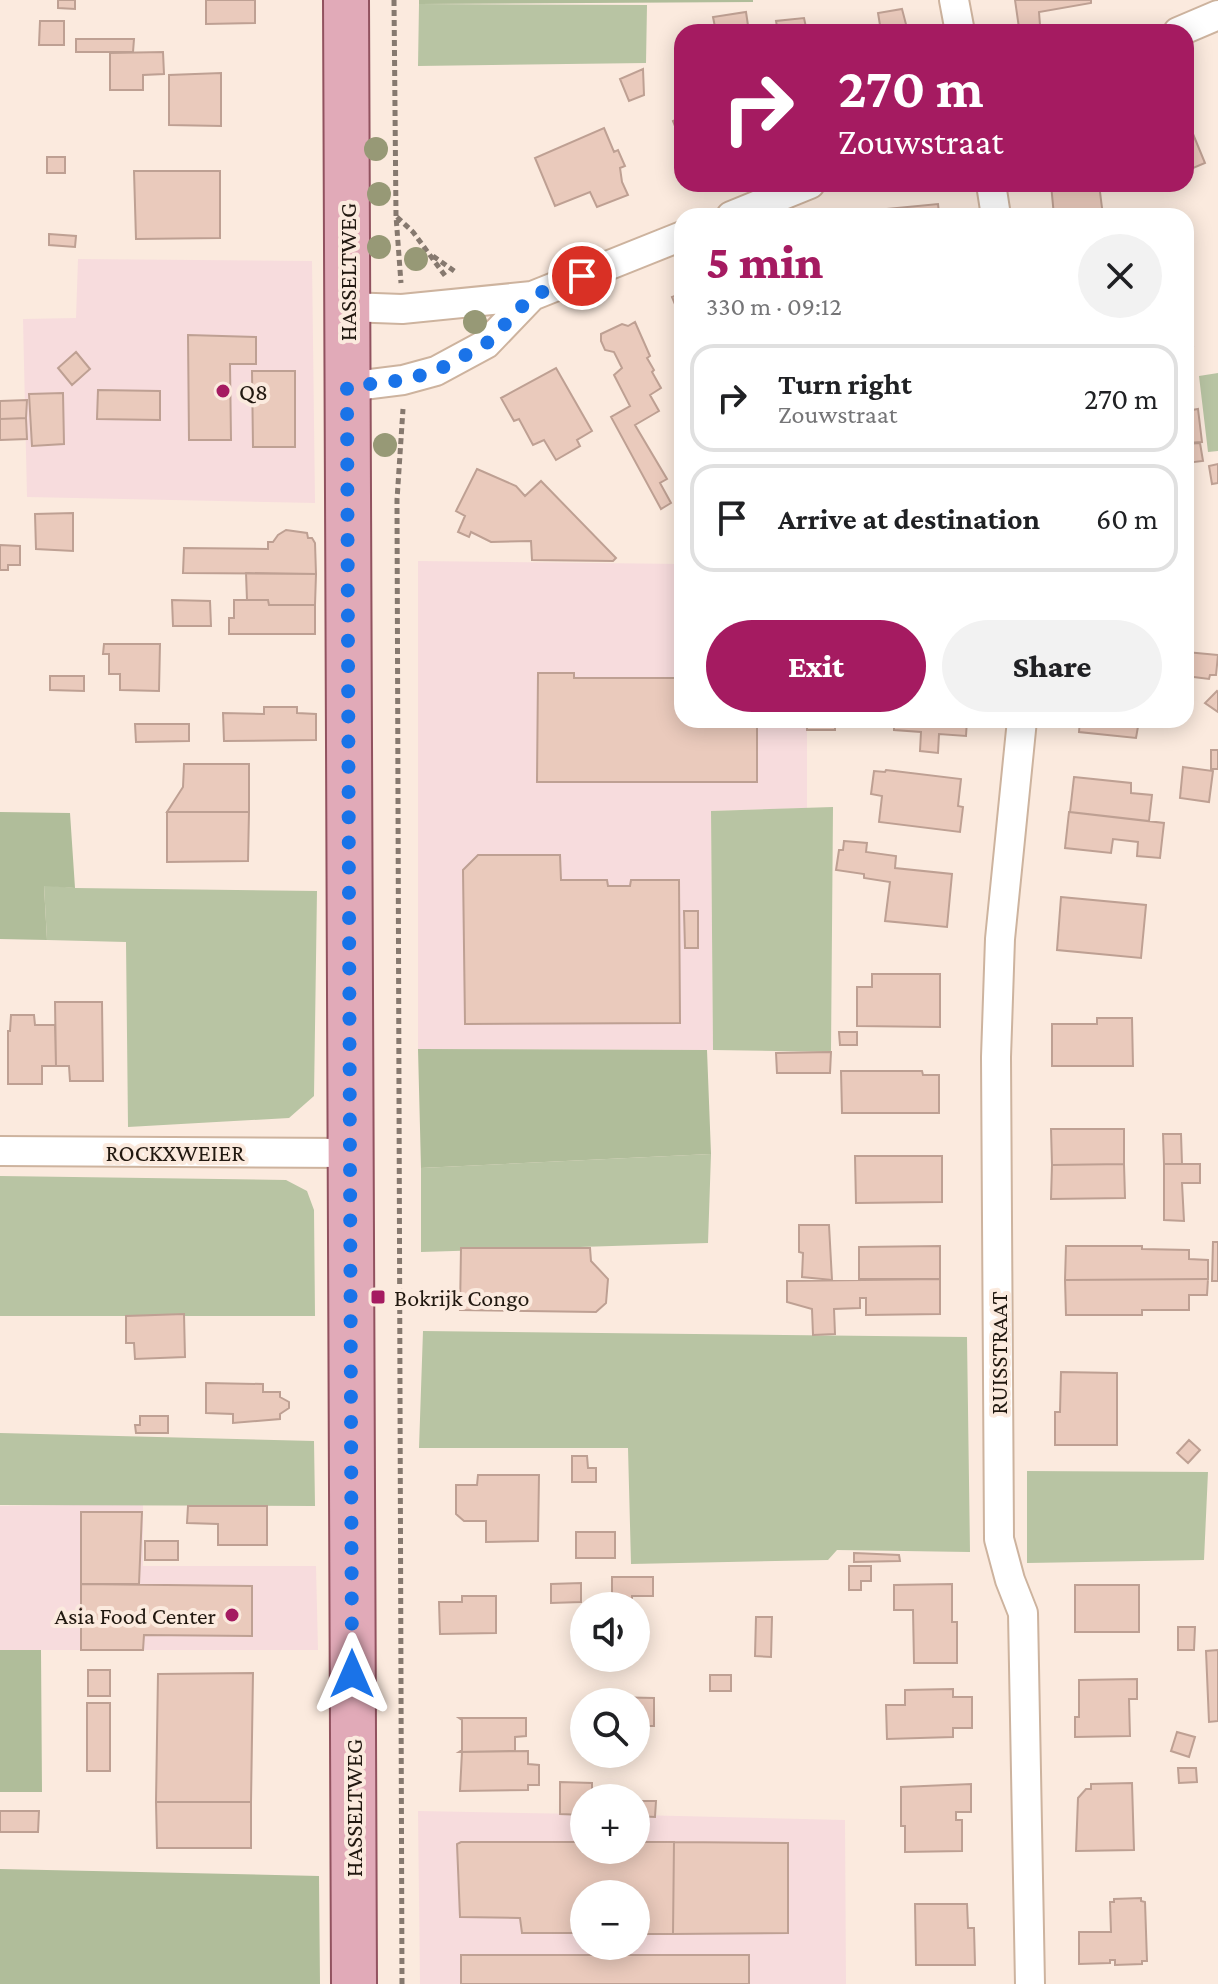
<!DOCTYPE html>
<html lang="en">
<head>
<meta charset="utf-8">
<style>
  :root { --surface:#fff; --page:#f2f2f2; --text:#202124; --muted:#757577; --line:#e0e0e0; --accent:#a51b61 }
  body { margin:0; font-family:"Crimson Pro",serif; background:var(--page); color:var(--text); height:100vh; display:flex; flex-direction:column; font-size:30px; white-space:nowrap }
  * { box-sizing:border-box; margin:0 }
  p { font-size:26px; color:var(--muted) }
  .icon { flex:none; width:44px; height:44px; fill:none; stroke:currentColor; stroke-width:2; stroke-linecap:round; stroke-linejoin:round }
  .map { position:relative; flex:1; overflow:hidden }
  .drawer { position:absolute; left:674px; top:208px; width:520px; height:520px; display:flex; flex-direction:column; background:var(--surface); border-radius:24px; box-shadow:0 4px 20px #0003 }
  .drawer>* { flex:none }
  .guide { position:absolute; left:674px; top:24px; width:520px; height:168px; border-radius:24px; box-shadow:0 4px 20px #0003; background:#a51b61; color:#fff; overflow:hidden }
  .tools { position:absolute; left:570px; top:1592px; display:grid; gap:16px }
  .tools a { display:grid; place-items:center; width:80px; height:80px; border-radius:50%; background:var(--surface); box-shadow:0 4px 20px #0003; font-size:40px }
  .pin { position:absolute; display:grid; place-items:center; width:68px; height:68px; color:#fff; margin:-34px; border:4px solid #fff; border-radius:50%; box-shadow:0 2px 8px #0007 }
  .me { position:absolute; width:88px; margin:-44px; rotate:0deg; stroke-linejoin:round; filter:drop-shadow(0 0 6px #0008) }
  .turn { display:flex; align-items:center; gap:28px; height:168px; padding:0 32px; font-size:36px }
  .turn .icon { width:104px; height:104px; stroke-width:2.5 }
  .turn b { display:block; font-size:56px; line-height:68px }
  .round { display:grid; place-items:center; flex:none; width:84px; height:84px; border-radius:42px; background:var(--page) }
  .headline { display:flex; align-items:center; justify-content:space-between; height:136px; padding:0 32px }
  h1 { font-size:48px; font-weight:800; line-height:60px; color:var(--accent) }
  .primary-button { display:flex; gap:16px; margin-top:auto; padding:16px 32px }
  .primary-button a { flex:1; height:92px; border-radius:48px; background:var(--accent); color:#fff; font-size:32px; font-weight:800; line-height:92px; text-align:center }
  .primary-button a+a { background:var(--page); color:var(--text) }
  ul { padding:0; list-style:none }
  li { display:flex; align-items:center; gap:24px; height:108px; margin:0 16px 12px; padding:0 16px; border:4px solid var(--line); border-radius:24px }
  li div { flex:1 }
  li b { display:block; font-size:30px }
  li em { font-style:normal }
  .map>svg:first-child { display:block }
</style>
</head>
<body>
<div class="map">
<svg width="1218" height="1984" viewBox="0 0 1218 1984">
  <rect width="100%" height="100%" fill="#fbeade"/>
  <path fill="#f7dcdd" fill-rule="evenodd" d="M78,259L312,261L315,503L27,497L23,319L76,318Z
    M418,561L682,564V720H807V808L711,811L713,1050L418,1049Z
    M143,1504V1566H316L318,1650H0V1506Z
    M418,1811L584,1814V1850H636V1815L845,1820L846,1984H420ZM584,1894H636V1946H584Z"/>
  <path fill="#b8c4a3" d="M419,4L647,5L646,63L418,66Z
    M1218,373V451L1208,452L1199,376Z
    M833,807L831,1052L713,1050L711,811Z
    M44,885L75,888L317,891L314,1096L289,1118L128,1127L126,942L47,940Z
    M711,1154L708,1243L421,1252V1168Z
    M0,1176L286,1180L307,1191L314,1210L315,1316H0Z
    M423,1331L967,1337L970,1552L837,1550L828,1560L631,1564L628,1448H419Z
    M0,1433L314,1441L315,1506L0,1505Z
    M1027,1471L1208,1472L1204,1560L1027,1563Z"/>
  <path fill="#b0bd9a" d="M419,0H753V2L419,4Z
    M0,812L70,813L75,888L44,886L47,940L0,939Z
    M418,1049L707,1050L711,1154L421,1168Z
    M0,1650H41L42,1792H0Z
    M0,1869L319,1876L320,1984H0Z"/>
  <path fill="#eacabc" stroke="#bea093" stroke-width="2" d="M58,0H75V9L58,8Z
    M206,0H255V23L206,24Z
    M1015,0H1091V3L1039,12L1040,25L1019,28Z
    M902,9L908,32H866L878,30L877,25H880L878,13Z
    M746,12L749,32H716L713,17Z
    M804,18L807,32H778L776,21Z
    M40,21H64V45H39Z
    M76,39H134L133,52H76Z
    M163,52L164,74L143,75V90H110V53Z
    M643,69L644,95L629,101L620,79Z
    M221,73V126L169,125V75Z
    M682,117V144L673,121Z
    M1186,117L1205,163L1186,171Z
    M604,128L614,152L618,150L625,166L620,168L622,182L628,195L597,207L590,192L555,206L535,158Z
    M47,157H65V173H47Z
    M134,171H220V238L136,239Z
    M1051,184H1099L1103,216H1054Z
    M938,204L939,213L958,211L959,216H856V212Z
    M49,234L76,236L75,247L49,245Z
    M682,293V321L672,297Z
    M1187,296L1193,346L1186,347V297Z
    M635,322L650,356L647,358L654,370L652,372L661,388L650,395L659,411L635,425L667,479L660,483L671,503L661,509L611,417L630,406L614,375L622,368L614,352L605,350L601,341V334L622,324L628,326Z
    M188,335L256,337V364H230L231,440H189Z
    M76,352L90,369L72,385L58,368Z
    M556,368L592,431L577,440L580,446L556,460L544,440L533,445L519,419L514,421L501,398Z
    M252,371H295V447H253Z
    M98,390L160,391V420L97,419Z
    M63,393L64,444L32,446L29,394Z
    M27,400L26,418L0,419V401Z
    M1198,409L1202,442L1186,443V411Z
    M26,418L27,439L0,440V419Z
    M1200,443L1203,461L1186,463V444Z
    M1218,464V483L1212,484L1209,466Z
    M477,469L516,486L525,496L541,481L616,558L613,561L532,560L531,541L491,542L471,532L469,537L458,532L465,516L456,511Z
    M73,513V551L36,549L35,514Z
    M286,530L307,533L308,538H312L315,543L316,574L183,573L184,548L268,549V542H273L278,535Z
    M0,545L20,546V565H8V570H0Z
    M246,573L316,574L315,605H269L268,600H247Z
    M172,600L210,601L211,626H173Z
    M234,600H268L269,605H315V634H229V618H234Z
    M104,644H160L159,691L120,690V674H109V654H103Z
    M1186,652L1218,655L1216,675H1210L1209,679L1186,676Z
    M538,673H574V678H682V720H757V782H537Z
    M50,676H84V691L50,690Z
    M1217,691L1218,692V712L1205,703Z
    M264,707H297V713L316,714V740L224,741L223,713L264,714Z
    M807,720H835V730H807Z
    M894,720H967L966,736L939,734L938,753L920,751L921,732L894,730Z
    M1080,720H1150L1139,721L1136,738L1079,732Z
    M135,724H189V741L136,742Z
    M1211,750H1218V769H1211Z
    M184,764H249V812H167L183,787Z
    M1183,767L1213,771L1209,802L1180,798Z
    M886,770L961,779L958,806L963,807L960,832L879,822L882,796L871,794L874,771L885,772Z
    M1074,777L1131,783V793L1152,795L1149,821L1070,812Z
    M167,812H249L248,861L167,862Z
    M1069,812L1164,823L1160,858L1137,856L1138,842L1113,839L1111,853L1065,848Z
    M844,841L867,843L866,852L896,856L895,868L952,874L947,927L885,921L890,882L864,878V874L836,870L839,850H843Z
    M478,855H560L561,880H607L608,886H630L631,880H679L680,1023L465,1024L463,870Z
    M1061,897L1146,905L1141,958L1057,950Z
    M684,911H698V948H685Z
    M872,974H940V1027L857,1026V987H872Z
    M55,1002H102L103,1081H70L69,1066H56Z
    M11,1015H34L35,1025H55L56,1066H42V1084H8V1031H10Z
    M1097,1018H1132L1133,1066H1052V1024H1097Z
    M839,1032H857V1045H840Z
    M831,1052L830,1073H777L776,1053Z
    M841,1071H922L923,1075H939V1113H842Z
    M1051,1129H1124V1164L1052,1165Z
    M1163,1134H1181L1182,1164H1164Z
    M855,1156H942V1202L856,1203Z
    M1124,1164L1125,1198L1051,1199L1052,1165Z
    M1164,1164H1200V1183H1182L1184,1221L1164,1220Z
    M799,1225H829L832,1280L802,1277L803,1253L799,1252Z
    M1213,1242H1218V1281H1212Z
    M940,1246V1279H859V1247Z
    M1066,1246H1142V1249L1189,1250V1259L1208,1260V1279L1065,1280Z
    M461,1248H590L591,1261L608,1279L606,1303L596,1312L460,1310Z
    M940,1279V1314L866,1315V1298H860V1308L834,1309L835,1334L813,1335L812,1309L787,1302V1281Z
    M1208,1279L1207,1295H1189V1310H1142V1315H1066L1065,1280Z
    M184,1314L185,1357L135,1359L134,1343H126V1316Z
    M1061,1372L1117,1373V1445H1055V1412H1060Z
    M206,1383L263,1384V1392H280V1397L289,1402V1408L280,1414V1419L233,1423V1414L206,1413Z
    M140,1416H168V1433H136L135,1425H140Z
    M1189,1440L1200,1450L1188,1463L1177,1453Z
    M572,1456H587L588,1468H596V1482H572Z
    M478,1475H539L538,1541L486,1542V1521H464L456,1514V1485H477Z
    M188,1506H267V1545H218V1524L187,1523Z
    M81,1512H142L139,1584H81Z
    M576,1532H615V1558H576Z
    M145,1541H178V1560H145Z
    M854,1553L899,1555L900,1561L854,1562Z
    M849,1566H871V1581H861V1590H849Z
    M612,1577H653V1596H632V1606H612Z
    M581,1583V1602L551,1603V1584Z
    M81,1584L252,1586V1636L144,1635L143,1650H81Z
    M952,1584V1622H957V1663H914L913,1610H894V1585Z
    M1075,1585H1139V1632H1075Z
    M462,1596H496V1633L440,1634L439,1602H462Z
    M756,1617H772L771,1657L755,1656Z
    M1178,1627H1195L1194,1650H1178Z
    M1218,1650V1721L1209,1722L1206,1651Z
    M88,1670H110V1696H88Z
    M253,1673L251,1802H156L158,1674Z
    M710,1675H731V1691H710Z
    M1137,1679V1699H1129L1130,1736L1075,1737V1717H1079V1680Z
    M953,1689V1697H972V1728H953V1737L887,1739L886,1705H905V1690Z
    M608,1697L654,1698V1726H636V1702H608Z
    M87,1703H110V1771H87Z
    M459,1718H526V1736L515,1737V1751L459,1752L462,1750V1720Z
    M1177,1732L1195,1737L1189,1757L1171,1751Z
    M528,1751V1764L539,1765V1785H528V1790L460,1791L462,1752Z
    M1178,1768H1196L1197,1782L1179,1783Z
    M560,1782L592,1783V1798H584V1815L560,1814Z
    M1132,1783L1134,1850L1076,1851L1078,1798L1086,1789H1091V1784Z
    M971,1784V1812H956V1820H962V1851L905,1852V1826H901V1787Z
    M643,1801H656L655,1817L636,1816V1807L643,1808Z
    M156,1802H251V1848H157Z
    M0,1811H39L38,1832H0Z
    M461,1842H584V1850H636V1842H674L673,1934H636V1894H584V1933H522L520,1918L460,1917L457,1844Z
    M674,1842L788,1843V1933L673,1934Z
    M1141,1898V1901L1145,1902L1147,1961H1142V1964L1115,1965V1960H1110V1963L1079,1964V1932H1111L1110,1902H1114V1899Z
    M915,1904H967L968,1928H974L975,1965H916Z
    M461,1955H749V1984H461Z"/>
  <g fill="none" stroke-linecap="round" stroke-linejoin="round">
    <g stroke="#cdb39e" stroke-width="32">
      <path id="street" d="M954,0L960,32
        M1178,32L1218,15
        M991,184L996,216
        M731,216L810,184
        M348,307L402,309L532,296L682,236
        M347,387L403,380L436,371L486,344L532,296
        M1022,720L1000,939L996,1057L999,1539L1010,1580L1023,1613L1030,1984
        M0,1151L349,1153"/>
    </g>
    <g stroke="#91525f" stroke-width="48">
      <path id="primary" d="M346,0L354,1984"/>
    </g>
    <path stroke="#86796f" stroke-width="5" stroke-dasharray="6 4" stroke-linecap="butt" d="M394,0L396,216L401,283
      M397,217L413,232L446,277
      M433,256L457,273
      M402,1984L397,500L403,409"/>
    <use href="#street" stroke="#fff" stroke-width="28"/>
    <use href="#primary" stroke="#e1aab8" stroke-width="44"/>
  </g>
  <g fill="#979976">
    <circle cx="376" cy="149" r="12"/>
    <circle cx="379" cy="194" r="12"/>
    <circle cx="379" cy="247" r="12"/>
    <circle cx="416" cy="259" r="12"/>
    <circle cx="475" cy="322" r="12"/>
    <circle cx="385" cy="445" r="12"/>
  </g>
  <g fill="none" stroke-linecap="round" stroke-linejoin="round">
    <path stroke="#1a73e8" stroke-width="14" stroke-dasharray="0 25.2" d="M352,1674L347,387L403,380L436,371L486,344L532,296L582,276"/>
  </g>
  <g fill="#a51b61" stroke="#fbeade" stroke-width="3">
    <circle cx="223" cy="391" r="8"/>
    <rect x="370" y="1289" width="16" height="16" rx="4"/>
    <circle cx="232" cy="1615" r="8"/>
  </g>
  <g text-anchor="middle" dominant-baseline="central" stroke-width="8" stroke-linejoin="round" paint-order="stroke">
    <g font-size="24" fill="#211810" stroke="#fbeade">
      <text transform="translate(347 272) rotate(-90)">HASSELTWEG</text>
      <text x="175" y="1152">ROCKXWEIER</text>
      <text transform="translate(998 1353) rotate(-90)">RUISSTRAAT</text>
      <text transform="translate(353 1808) rotate(-90)">HASSELTWEG</text>
    </g>
    <g font-size="24" fill="#211810" stroke="#fbeade" text-anchor="start">
      <text x="239" y="391">Q8</text>
      <text x="394" y="1297">Bokrijk Congo</text>
      <text x="216" y="1615" text-anchor="end">Asia Food Center</text>
    </g>
  </g>
</svg>
<div class="tools">
<a><svg class="icon" aria-label="sound" viewBox="0 0 24 24"><path d="M4 9h4l5-4v14l-5-4H4zM17 9q2 3 0 6"/></svg></a>
<a><svg class="icon" aria-label="search" viewBox="0 0 24 24"><circle cx="10" cy="10" r="6"/><path d="M15 15l6 6"/></svg></a>
<a>+</a>
<a>−</a>
</div>
<div class="pin" style="left:582px;top:276px;background:#d93025"><svg class="icon" aria-label="arrive" viewBox="0 0 24 24"><path d="M6 21V4h12l-3 4 3 4H6"/></svg></div>
<svg class="me" style="left:352px;top:1674px" viewBox="-20 -20 40 40"><path d="M0-17L14 15 0 8-14 15z" fill="#1a73e8" stroke="#fff" stroke-width="4"/></svg>
<div class="guide">
<div class="turn"><svg class="icon" aria-label="right" viewBox="0 0 24 24"><path d="M7 20v-9h11M14 6l5 5-5 5"/></svg><div><b>270 m</b>Zouwstraat</div></div>
</div>
<section class="drawer">
<div class="headline"><div><h1>5 min</h1><p>330 m · 09:12</p></div><a class="round"><svg class="icon" aria-label="close" viewBox="0 0 24 24"><path d="M6 6l12 12M18 6L6 18"/></svg></a></div>
<ul>
<li><svg class="icon" aria-label="right" viewBox="0 0 24 24"><path d="M7 20v-9h11M14 6l5 5-5 5"/></svg><div><b>Turn right</b><p>Zouwstraat</p></div><em>270 m</em></li>
<li><svg class="icon" aria-label="arrive" viewBox="0 0 24 24"><path d="M6 21V4h12l-3 4 3 4H6"/></svg><div><b>Arrive at destination</b></div><em>60 m</em></li>
</ul>
<div class="primary-button"><a>Exit</a><a>Share</a></div>
</section>
</div>
</body>
</html>
